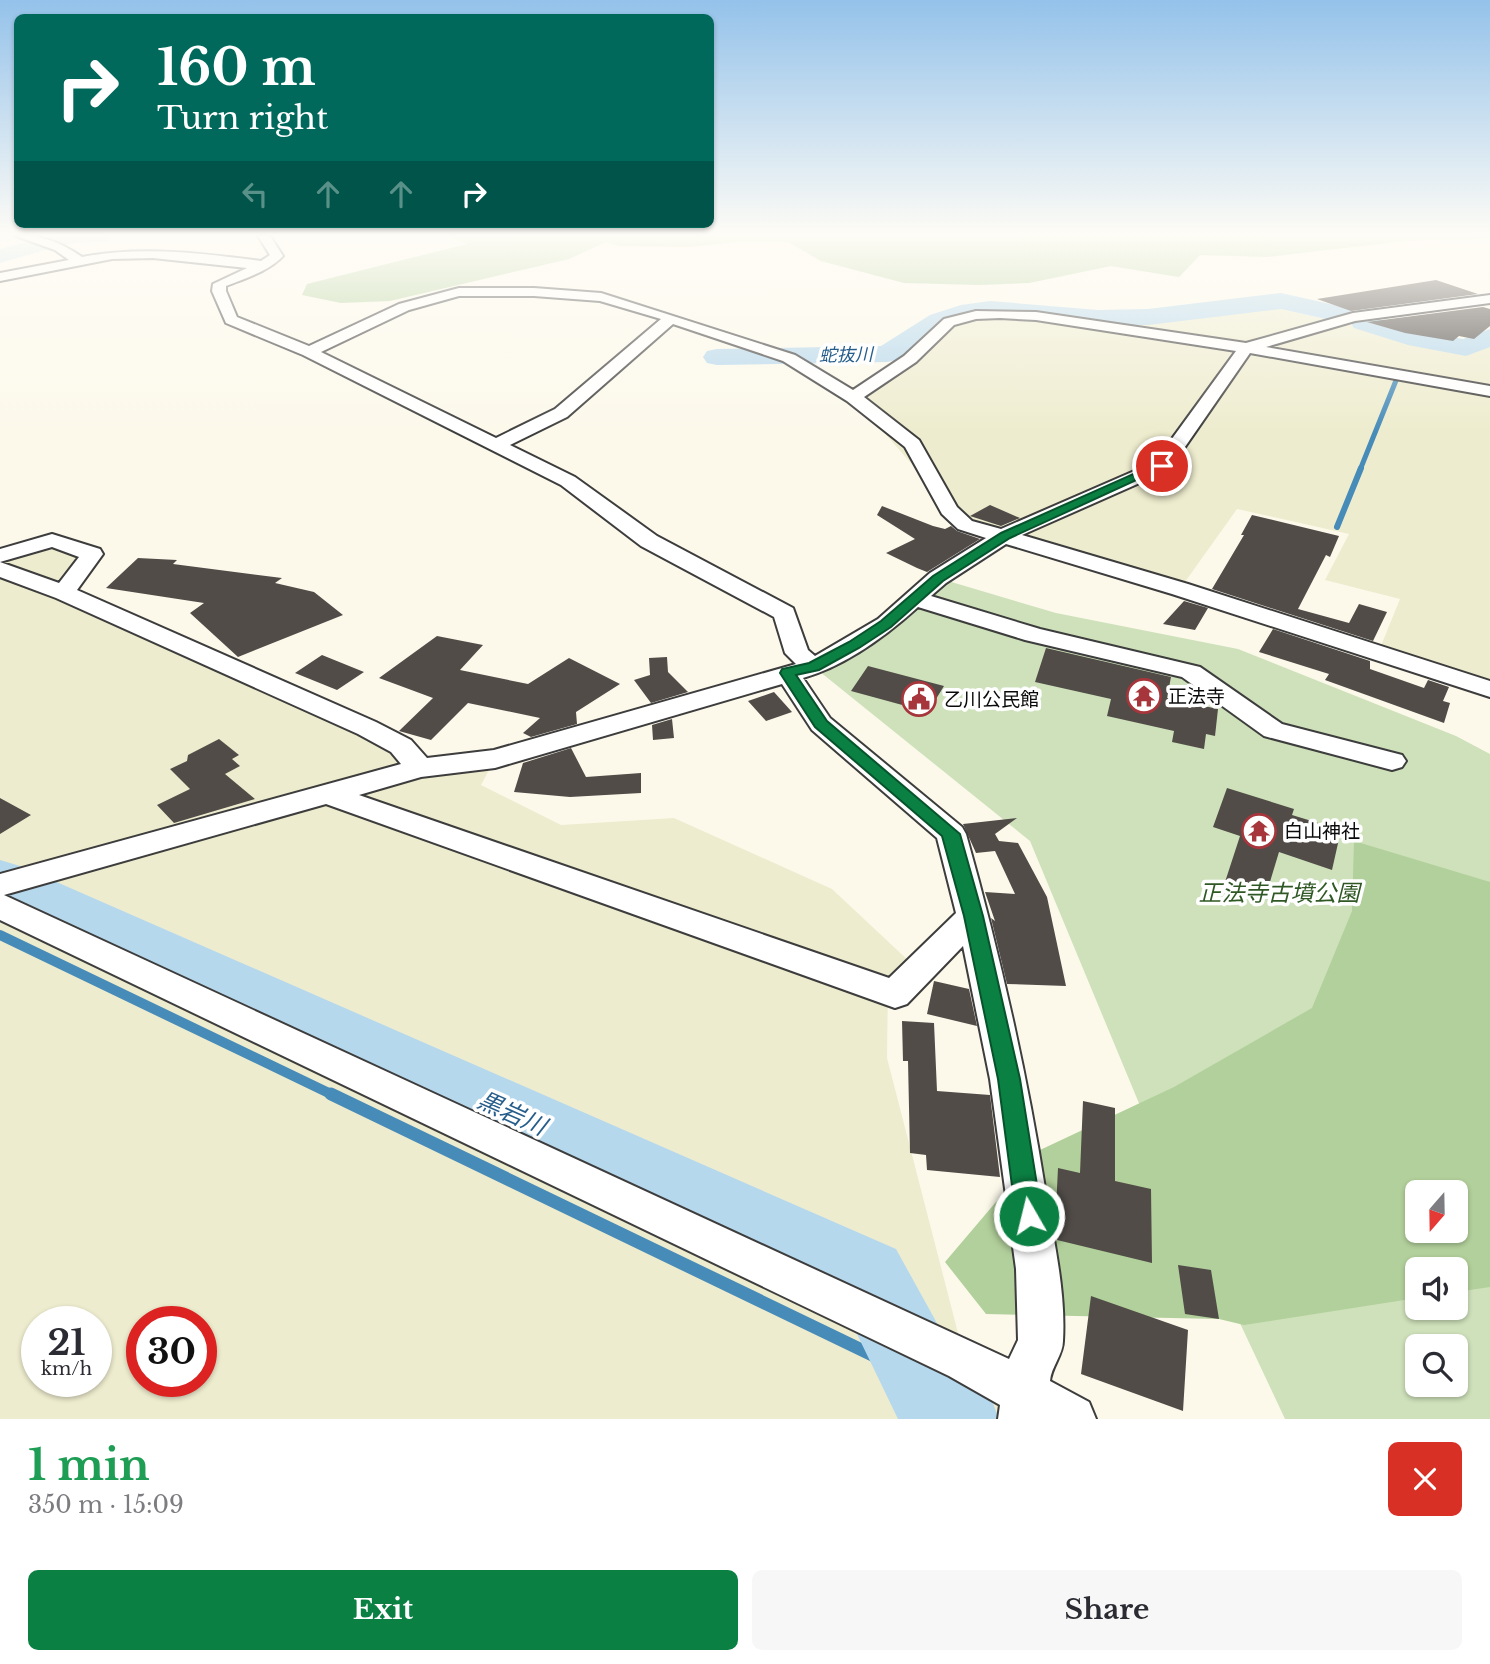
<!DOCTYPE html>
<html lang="en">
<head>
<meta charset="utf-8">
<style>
  :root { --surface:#fff; --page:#f7f7f7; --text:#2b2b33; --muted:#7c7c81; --accent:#0b8043 }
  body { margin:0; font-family:"Libre Baskerville","Noto Sans JP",serif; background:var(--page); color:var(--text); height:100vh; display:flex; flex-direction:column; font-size:26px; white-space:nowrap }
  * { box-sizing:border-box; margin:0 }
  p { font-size:23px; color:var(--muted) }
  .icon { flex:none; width:38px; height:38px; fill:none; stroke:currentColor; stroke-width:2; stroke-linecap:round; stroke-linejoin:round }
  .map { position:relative; height:1419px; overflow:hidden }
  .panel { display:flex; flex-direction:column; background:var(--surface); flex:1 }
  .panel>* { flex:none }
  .guide { position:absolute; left:14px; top:14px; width:700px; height:214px; border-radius:10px; box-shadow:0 2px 5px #0004; background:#00695c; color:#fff; overflow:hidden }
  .needle { width:46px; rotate:200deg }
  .tools { position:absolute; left:1405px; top:1180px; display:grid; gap:14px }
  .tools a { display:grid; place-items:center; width:63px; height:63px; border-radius:10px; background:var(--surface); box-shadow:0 2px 5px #0004; font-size:35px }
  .speed { position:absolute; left:21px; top:1306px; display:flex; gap:14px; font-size:35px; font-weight:700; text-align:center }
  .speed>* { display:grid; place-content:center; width:91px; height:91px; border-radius:50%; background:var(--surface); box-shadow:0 2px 5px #0004; line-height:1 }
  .speed small { font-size:18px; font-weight:400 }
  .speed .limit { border:10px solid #d22; background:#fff; color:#111 }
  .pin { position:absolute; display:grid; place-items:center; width:60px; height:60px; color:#fff; margin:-30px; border:4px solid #fff; border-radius:50%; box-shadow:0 2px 7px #0007 }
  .me { position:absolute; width:77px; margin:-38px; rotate:352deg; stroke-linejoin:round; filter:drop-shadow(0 0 5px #0008) }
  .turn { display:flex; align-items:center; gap:24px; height:147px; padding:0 28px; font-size:32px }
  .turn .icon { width:91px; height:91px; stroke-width:2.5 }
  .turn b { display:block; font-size:49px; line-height:60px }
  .lanes { display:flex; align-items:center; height:66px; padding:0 28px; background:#0003; justify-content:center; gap:35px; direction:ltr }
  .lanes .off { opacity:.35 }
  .round { display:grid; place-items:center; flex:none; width:74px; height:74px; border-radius:10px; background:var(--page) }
  .headline { display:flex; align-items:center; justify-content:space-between; height:119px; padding:0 28px }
  h1 { font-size:42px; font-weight:800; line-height:52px; color:#1e9e55 }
  .button { display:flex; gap:14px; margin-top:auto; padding:14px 28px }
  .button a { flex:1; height:80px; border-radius:10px; background:var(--accent); color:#fff; font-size:28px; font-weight:800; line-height:80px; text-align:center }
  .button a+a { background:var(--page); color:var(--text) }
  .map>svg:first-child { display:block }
</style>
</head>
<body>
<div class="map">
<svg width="1490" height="1419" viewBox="0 0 1490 1419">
  <rect width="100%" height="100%" fill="#fcf9eb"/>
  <path fill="#eeecce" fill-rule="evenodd" d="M1268,306L1470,353L1490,346V689L1378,653L1400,599L1325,580L1349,534L1237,509L1180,589L965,525L853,397L949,322L1000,314L1097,327Z
    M52,540L92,554L64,593L367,728L420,768L495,759L481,785L561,825L674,818L832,889L911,963L888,990L887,1058L965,1360L1022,1419H0V554ZM37,1321H96V1381H37ZM142,1321H201V1381H142Z"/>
  <path fill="#cee1ba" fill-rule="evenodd" d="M938,578L1056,613L1238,649L1456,736L1490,754V1419H1285L1158,1149L1030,841L814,667ZM1418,1192H1456V1230H1418ZM1418,1269H1456V1307H1418ZM1418,1346H1456V1384H1418Z"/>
  <path fill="#b2d09b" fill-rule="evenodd" d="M449,236H1490V239L1404,241L1267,257L1200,255L1179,277L1111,266L1029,283L979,285L904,283L821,261L788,242H736L689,247L620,246L606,242L569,259L390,301L341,303L302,295L307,284L467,244Z
    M1354,841L1490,882V1287L1456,1292V1269H1418L1417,1298L1244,1325L1219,1319L986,1314L945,1262L1040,1150L1174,1087L1312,1008L1352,911ZM1418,1192H1456V1230H1418Z"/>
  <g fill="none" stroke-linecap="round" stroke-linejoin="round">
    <path stroke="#478bb9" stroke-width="5" d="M1360,470L1397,378L1405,379"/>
    <path stroke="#478bb9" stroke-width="6" d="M1337,527L1361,468"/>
    <path stroke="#478bb9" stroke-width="10" d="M0,935L335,1096"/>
    <path stroke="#478bb9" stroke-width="13" d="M331,1094L922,1379
      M956,1419H959"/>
    <path fill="#b6d8ed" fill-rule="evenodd" d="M52,236H112L109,241C98,243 86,241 75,243C50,247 26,256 0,263V249Z
      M1281,293L1348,308L1352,314L1348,320L1339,322L1281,309L1148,325L1098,326L990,317L966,320L948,327L897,360L887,362L717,365L707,363L703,357L707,351L717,349L881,346L930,315L961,305L990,301L1098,310L1148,309Z
      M1363,314L1422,332L1463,339L1490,329V347L1466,356L1408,345L1354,328L1350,322L1354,316Z
      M0,860L20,866L896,1249L964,1372L987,1388L999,1419H898L842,1303L0,904Z"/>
  </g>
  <path fill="#514c48" d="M1436,280L1478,294L1351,311L1317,299Z
    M1483,307L1490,309V326L1474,339L1459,336L1453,341L1405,333L1367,322Z
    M990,505L1020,518L1001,526L970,516Z
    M882,506L933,526L945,529L951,526L957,531L980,539L927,572L917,568L886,553L915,539L877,515Z
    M1252,515L1339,536L1330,557L1326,555L1298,609L1349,623L1359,604L1387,612L1373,641L1212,589L1244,535H1241Z
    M138,558L177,560L173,564L282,578L275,583L314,592L343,615L238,657L190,613L204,603L106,588Z
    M1184,601L1208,608L1195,630L1163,624Z
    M1273,629L1370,661V669L1424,688L1428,680L1449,687L1443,701L1450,703L1444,723L1325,680L1329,674L1259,652Z
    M437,636L483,645L460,670L528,684L569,658L620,684L576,712L577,724L531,737L523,733L540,718L468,703L431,740L399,731L433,698L379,678Z
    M1046,648L1171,677L1167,698L1218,709L1215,736L1206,734L1204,749L1172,742L1174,731L1107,716L1111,699L1035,682Z
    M322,655L364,672L337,690L295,673Z
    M667,657L668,672L688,692L651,703L634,680L650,675L649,658Z
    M868,666L944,686L928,712L851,691Z
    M774,692L792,712L766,721L748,701Z
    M672,719L674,738L653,740L652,725Z
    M219,739L239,755L232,759L240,766L225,774L255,799L174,823L157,805L190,789L170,769L187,761L188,755Z
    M571,748L586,777L641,773V793L570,797L514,792L523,763Z
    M1227,788L1294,809L1292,815L1341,830L1332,870L1279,852L1266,895L1225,882L1240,836L1213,827Z
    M0,798L31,815L0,834Z
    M1017,818L995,834L999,841L1018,843L1047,897L1066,986L1007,984L991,918L995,921L985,892L1015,894L995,851L976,853L963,824Z
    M934,981L969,989L977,1026L927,1014Z
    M902,1021L934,1023L937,1091L990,1095L1000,1177L927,1170L926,1155L910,1153L908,1061H903Z
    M1083,1101L1115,1108V1181L1151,1189L1152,1263L1057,1240L1055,1229L1058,1168L1080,1173Z
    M1178,1265L1211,1270L1219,1319L1185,1314Z
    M1091,1296L1188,1330L1183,1411L1081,1374Z"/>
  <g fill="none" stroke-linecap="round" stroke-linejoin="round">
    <g stroke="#3d3d3d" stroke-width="4">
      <path id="minor" d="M16,236C41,234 62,243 82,257C141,246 202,253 261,261L270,255L258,236H270L283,256C269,271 246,278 226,286V291L237,317L309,346L399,304L459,288H534L601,293L795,355L853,390L904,356L944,319L976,311L1036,312L1246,343L1353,313L1490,295V303L1355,321L1266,347L1490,386V396L1250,353L1169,470L1022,535L1188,584L1490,681V697L1172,594L1006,544L946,583L931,596L1040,629L1200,667L1282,724L1402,755L1406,761L1402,767L1392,770L1264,736L1182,677L1025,640L918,607C886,636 845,666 803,678L830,718L962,827L966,834C999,951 1026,1068 1045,1188C1053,1238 1066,1290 1063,1341C1063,1355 1051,1367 1050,1381L1089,1402L1096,1419H998L1000,1405L949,1376L0,920V874L401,764L391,752L358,734L56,598L0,577V549L52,534L100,549L103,554L77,590L376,722L411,740L427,758L494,750L796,664L785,653L774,617L641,546L561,485L303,355L226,323L212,291L213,284L247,268L153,258L112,259L0,281V273L69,260L55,250ZM459,296H534L600,301L661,319L555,409L496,438L321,352L409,310ZM1000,318L1036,320L1236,351L1155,462L1001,529L972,521L957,507L919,440L864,397L916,362L954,325L976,319ZM673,324L783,361L847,401L905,447L942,514L958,529L986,538L930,573L878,619L815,656L808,650L793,608L657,536L575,477L510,445L567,417ZM52,547L79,557L59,583L0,562ZM782,684L812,730L937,838L956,913L889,978L359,795L421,777L495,768ZM326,804L895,1008L907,1004L963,946L990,1079L1016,1269L1018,1340L1009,1359L4,895Z"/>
    </g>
    <use href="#minor" fill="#fff" fill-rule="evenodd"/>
  </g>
  <linearGradient id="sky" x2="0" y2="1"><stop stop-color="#94c2ea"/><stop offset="0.54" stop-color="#fefcf6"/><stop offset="1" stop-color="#fefcf6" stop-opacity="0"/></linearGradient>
  <rect width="1490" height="434" fill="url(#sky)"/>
  <path fill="#0b8043" stroke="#07532c" stroke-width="2" d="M1158,463L1167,466L1010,538L943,581L891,627L859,648L819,670L796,675L827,721L960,834L983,916L1020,1079L1042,1216L1038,1225L1029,1228L1020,1225L1016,1216L998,1079L964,916L942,836L815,727L780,673L782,669L809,663L849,642L881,621L933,576L1001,533Z"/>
  <defs>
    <g id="temple-ring" transform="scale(1.75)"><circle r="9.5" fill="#fff" stroke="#a6363b" stroke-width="1.5"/><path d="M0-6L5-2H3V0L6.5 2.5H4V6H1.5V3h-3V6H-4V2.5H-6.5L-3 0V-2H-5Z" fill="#a6363b"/></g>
    <g id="civic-ring" transform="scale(1.75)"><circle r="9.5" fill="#fff" stroke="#a6363b" stroke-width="1.5"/><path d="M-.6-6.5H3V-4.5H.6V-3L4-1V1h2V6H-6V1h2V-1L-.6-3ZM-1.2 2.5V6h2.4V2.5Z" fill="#a6363b"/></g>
  </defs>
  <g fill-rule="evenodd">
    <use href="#temple-ring" x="1144" y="696"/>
    <use href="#civic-ring" x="919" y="699"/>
    <use href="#temple-ring" x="1259" y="831"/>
  </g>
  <g text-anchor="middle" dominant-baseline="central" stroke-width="7" stroke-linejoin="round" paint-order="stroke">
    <g font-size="18" font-style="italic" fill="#265d8a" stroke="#fff">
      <text transform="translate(846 355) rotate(-1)">蛇抜川</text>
    </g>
    <g font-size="19" fill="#0a0a0a" stroke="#fff" text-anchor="start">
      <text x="1168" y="696">正法寺</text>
      <text x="944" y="699">乙川公民館</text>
      <text x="1284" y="831">白山神社</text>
    </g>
    <g font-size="23" font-style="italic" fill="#2f5825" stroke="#fff">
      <text x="1279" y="893">正法寺古墳公園</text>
    </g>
    <g font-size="24" font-style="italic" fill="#265d8a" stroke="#fff">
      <text transform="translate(512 1113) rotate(24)">黒岩川</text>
    </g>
  </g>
</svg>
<div class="tools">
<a><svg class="needle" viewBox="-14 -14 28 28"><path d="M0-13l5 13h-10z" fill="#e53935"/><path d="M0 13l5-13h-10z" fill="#7c7c81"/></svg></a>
<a><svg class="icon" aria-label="sound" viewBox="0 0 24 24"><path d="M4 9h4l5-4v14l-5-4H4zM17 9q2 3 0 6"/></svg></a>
<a><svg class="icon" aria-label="search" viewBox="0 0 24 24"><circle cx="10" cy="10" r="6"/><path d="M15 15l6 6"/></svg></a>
</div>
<div class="speed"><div>21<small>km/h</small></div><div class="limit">30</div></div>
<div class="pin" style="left:1162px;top:466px;background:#d93025"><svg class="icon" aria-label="arrive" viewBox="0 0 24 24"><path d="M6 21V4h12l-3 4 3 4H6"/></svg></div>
<svg class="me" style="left:1029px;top:1216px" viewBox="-20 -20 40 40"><circle r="17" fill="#0b8043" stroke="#fff" stroke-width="3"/><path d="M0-11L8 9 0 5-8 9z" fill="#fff"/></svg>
<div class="guide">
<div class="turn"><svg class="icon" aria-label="right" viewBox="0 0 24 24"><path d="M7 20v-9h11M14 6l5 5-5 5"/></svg><div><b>160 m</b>Turn right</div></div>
<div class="lanes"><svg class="icon off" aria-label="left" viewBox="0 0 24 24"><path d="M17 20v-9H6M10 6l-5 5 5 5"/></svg><svg class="icon off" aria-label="ahead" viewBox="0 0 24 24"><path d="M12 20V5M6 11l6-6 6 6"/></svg><svg class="icon off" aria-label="ahead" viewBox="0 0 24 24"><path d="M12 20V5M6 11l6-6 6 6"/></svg><svg class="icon" aria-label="right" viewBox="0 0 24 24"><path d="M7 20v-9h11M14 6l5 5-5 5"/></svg></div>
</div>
</div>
<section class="panel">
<div class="headline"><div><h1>1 min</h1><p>350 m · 15:09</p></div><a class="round" style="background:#d93025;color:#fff"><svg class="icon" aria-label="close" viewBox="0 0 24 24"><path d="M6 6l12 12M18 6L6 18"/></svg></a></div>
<div class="button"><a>Exit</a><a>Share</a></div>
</section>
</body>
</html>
